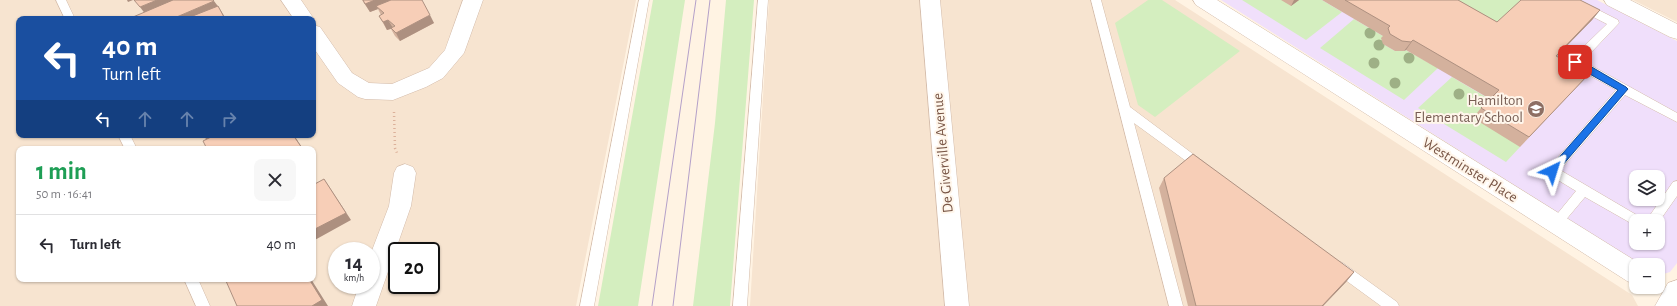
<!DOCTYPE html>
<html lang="en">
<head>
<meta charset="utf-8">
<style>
  :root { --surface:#fff; --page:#f7f7f7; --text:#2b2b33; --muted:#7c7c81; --line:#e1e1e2 }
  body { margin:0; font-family:"Alegreya Sans",sans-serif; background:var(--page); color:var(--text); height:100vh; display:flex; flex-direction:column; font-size:15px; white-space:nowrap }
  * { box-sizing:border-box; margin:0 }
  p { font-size:13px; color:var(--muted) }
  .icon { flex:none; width:22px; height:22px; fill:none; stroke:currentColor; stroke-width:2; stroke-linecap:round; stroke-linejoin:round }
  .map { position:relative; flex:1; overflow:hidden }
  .panel { position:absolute; left:16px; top:146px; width:300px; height:136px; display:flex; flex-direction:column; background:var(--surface); border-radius:8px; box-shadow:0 1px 3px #0004 }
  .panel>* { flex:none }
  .guide { position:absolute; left:16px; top:16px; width:300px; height:122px; border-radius:8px; box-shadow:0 1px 3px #0004; background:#1a4fa0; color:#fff; overflow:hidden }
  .buttons { position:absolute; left:1629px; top:170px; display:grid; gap:8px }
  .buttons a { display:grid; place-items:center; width:36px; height:36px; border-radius:8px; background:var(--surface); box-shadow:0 1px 3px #0004; font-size:20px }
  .speed { position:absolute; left:328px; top:242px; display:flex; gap:8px; font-size:20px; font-weight:700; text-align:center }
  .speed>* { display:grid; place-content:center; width:52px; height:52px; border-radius:50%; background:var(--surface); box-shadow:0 1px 3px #0004; line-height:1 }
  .speed small { font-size:10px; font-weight:400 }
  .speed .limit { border:2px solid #111; border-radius:6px; background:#fff; color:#111 }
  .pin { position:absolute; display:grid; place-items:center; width:34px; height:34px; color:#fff; margin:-17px; border-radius:8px; box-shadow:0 2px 6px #0006 }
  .me { position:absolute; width:44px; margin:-22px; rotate:41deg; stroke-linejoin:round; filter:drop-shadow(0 0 3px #0008) }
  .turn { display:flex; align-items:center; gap:14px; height:84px; padding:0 20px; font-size:18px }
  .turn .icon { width:52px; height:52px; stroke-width:2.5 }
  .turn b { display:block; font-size:28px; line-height:34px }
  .lanes { display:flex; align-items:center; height:38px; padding:0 20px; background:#0003; justify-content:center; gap:20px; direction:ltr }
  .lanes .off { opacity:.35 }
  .round { display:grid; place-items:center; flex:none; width:42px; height:42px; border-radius:8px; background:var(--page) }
  .overview { display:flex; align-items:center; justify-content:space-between; height:68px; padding:0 20px }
  h1 { font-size:24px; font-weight:700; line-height:30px; color:#1e9e55 }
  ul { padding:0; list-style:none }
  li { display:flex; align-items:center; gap:12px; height:60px; padding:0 20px; border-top:1px solid var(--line) }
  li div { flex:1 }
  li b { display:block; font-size:15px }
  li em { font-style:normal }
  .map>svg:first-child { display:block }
</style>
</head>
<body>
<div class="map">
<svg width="1677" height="306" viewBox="0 0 1677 306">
  <rect width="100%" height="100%" fill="#fff3e3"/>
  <path fill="#f7e4d0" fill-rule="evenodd" d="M0,0H636L576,306H0ZM19,19H313V135H19ZM19,149H313V279H19ZM337,251H371V285H337ZM397,251H431V285H397Z
    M769,0H1175L1632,295L1638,306H750Z
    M1633,0H1677V22Z"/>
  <path fill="#f0dffb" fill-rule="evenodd" d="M1221,0H1597L1677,41V263L1670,272L1660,275L1658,274V265H1641ZM1636,177H1658V199H1636ZM1636,221H1658V243H1636Z"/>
  <path fill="#d4eebf" d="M653,0H685L638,306H598Z
    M726,0H754L730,306H693L715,123Z
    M1148,0H1162L1240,51L1155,117L1138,105L1115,23Z
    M1242,0H1322L1342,12L1306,40Z
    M1433,0H1524L1489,32Z
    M1354,19L1383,36V44L1395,51H1404L1406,50L1438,68L1404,100L1320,48Z
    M1452,77L1491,100L1520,147L1506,162L1418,108Z"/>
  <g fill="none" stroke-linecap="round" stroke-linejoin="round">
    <g stroke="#d3bbaa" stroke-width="1">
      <path id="lane" d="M56,0H66L75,19H65Z
        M639,0H649L594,306H580Z
        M758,0H768L747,306H733Z
        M1091,0H1101L1130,107L1205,163L1207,166L1205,169L1201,171L1197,169L1134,123L1183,306H1169Z
        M1565,0H1579L1618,20L1619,23L1583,61L1677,113V122L1625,95L1560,170L1640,217L1642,221H1636V226L1585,197L1559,228L1555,229L1551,228L1549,224L1576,191L1548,174L1546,171L1616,90L1571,65L1569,62L1571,59L1607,24L1566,3Z
        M118,135H130L137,149H125Z
        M1677,181V196L1658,223V221H1646L1673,182Z
        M1338,261L1343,263L1397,302L1399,306H1381L1333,271L1331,267L1333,263Z
        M184,279H198L210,306H196Z"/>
    </g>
    <g stroke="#d3bbaa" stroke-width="1">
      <path id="street" d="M281,0H301L314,19L313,20V19H294Z
        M463,0H483L464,53L443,78L426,87L393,100L365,99L358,97L338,83L313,47V25L320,27L352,73L369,83L392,84L429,68L445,50Z
        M920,0H940L969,306H945Z
        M1193,0H1217L1642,265H1636V285L1627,281L1196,5Z
        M1604,0H1630L1677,24V39L1670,37L1607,5Z
        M405,164L413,167L416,173L411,206L376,306H352L359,285H371V253L389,206L394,173L397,167Z
        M1677,280V306H1655L1668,283Z"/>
    </g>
    <path stroke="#dcb19a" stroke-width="2.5" stroke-dasharray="1 3" stroke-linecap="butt" d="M394,112L395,148L397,153"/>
    <use href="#lane" fill="#fff" fill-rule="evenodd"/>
    <use href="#street" fill="#fff" fill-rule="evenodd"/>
    <path stroke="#b4a0c9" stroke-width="1" d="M652,306L696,0
      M673,306L710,0"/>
  </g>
  <g fill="#9eb086">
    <circle cx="1370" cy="33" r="5.5"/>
    <circle cx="1379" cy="45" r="5.5"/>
    <circle cx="1409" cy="58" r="5.5"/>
    <circle cx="1374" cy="63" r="5.5"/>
    <circle cx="1395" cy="83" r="5.5"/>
    <circle cx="1459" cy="94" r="5.5"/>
  </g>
  <path fill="#d4b19d" d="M362,0H408L434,23L400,41L395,36L391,29L387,30L379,16L381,15L378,9L370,12Z
    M1281,0H1299L1291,6Z
    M1322,0H1458L1497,22L1600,10L1592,20L1557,56L1589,74L1520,147L1473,118L1481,108L1490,99L1406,50L1404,51H1395L1383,44L1381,38L1383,36Z
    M1164,178L1354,272L1346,282L1323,306H1188L1159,188Z"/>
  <path fill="#ad9080" d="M127,0H133L128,2Z
    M157,0H183L146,15L140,7Z
    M375,0H389L391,3L376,6L378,9L370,12L365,4Z
    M1294,0H1299L1291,6Z
    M214,1L220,9L197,19H172Z
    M218,6L223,14L226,19H225Z
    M1600,10L1592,20L1547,66L1556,56Z
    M430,15L434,23L400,41L396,33Z
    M388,20L393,28L387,30L383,22Z
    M1413,40L1406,50L1404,51L1411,42Z
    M203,135H224L209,143Z
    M293,135H294L303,149H299Z
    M324,179L351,220L313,241V230Z
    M1354,272L1346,282L1323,306H1322Z
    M309,279H311L328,306H312Z"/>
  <path fill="#f7ceb7" stroke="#ad9080" d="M134,0H157L140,7Z
    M173,0H213L214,1L172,19H134L133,17Z
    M363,0H375L365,4Z
    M391,0H422L430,15L396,33L391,28L395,26L388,20L383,22L379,16L384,13L376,6Z
    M1345,0H1458L1497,22L1521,0H1580L1600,10L1556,56L1589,74L1529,137L1481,108L1499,90L1413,40L1411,42L1402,41L1390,34L1388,28L1390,26Z
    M218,6L225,19H185Z
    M215,135H293L302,148L299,149H207L203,141Z
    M1193,154L1354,272L1322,306H1196L1164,178Z
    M324,179L346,213L313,230V185Z
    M230,279H309L322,300L312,306H237L226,281Z"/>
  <path fill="#1a73e8" stroke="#114b97" d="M1572,59H1578L1626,87L1628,89L1555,174H1549L1547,171L1549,169L1618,90L1572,64L1571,62Z"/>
  <defs>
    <g id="school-disc" transform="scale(0.9)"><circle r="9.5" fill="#8d6e63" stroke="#fff6eb"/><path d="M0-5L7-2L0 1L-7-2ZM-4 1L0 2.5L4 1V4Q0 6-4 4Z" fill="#fff"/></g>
  </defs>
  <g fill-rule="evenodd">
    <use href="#school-disc" x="1536" y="109"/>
  </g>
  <g text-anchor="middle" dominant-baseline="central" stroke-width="4" stroke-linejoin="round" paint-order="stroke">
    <g font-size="15" fill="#785e54" stroke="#fff6eb" text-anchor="end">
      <text x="1523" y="100">Hamilton<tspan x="1523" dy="17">Elementary School</tspan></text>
    </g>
    <g font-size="15" fill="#795646" stroke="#fff6eb">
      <text transform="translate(943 153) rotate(-95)">De Giverville Avenue</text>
      <text transform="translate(1470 170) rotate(32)">Westminster Place</text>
    </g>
  </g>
</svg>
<div class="buttons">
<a><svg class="icon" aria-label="layers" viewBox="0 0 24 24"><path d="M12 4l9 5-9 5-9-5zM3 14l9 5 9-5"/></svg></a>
<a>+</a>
<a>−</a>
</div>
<div class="speed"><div>14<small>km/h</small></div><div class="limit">20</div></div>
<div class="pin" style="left:1575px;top:62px;background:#d93025"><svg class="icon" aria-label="arrive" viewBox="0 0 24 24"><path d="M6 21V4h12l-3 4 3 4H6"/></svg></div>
<svg class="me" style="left:1552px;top:171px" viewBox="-20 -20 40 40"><path d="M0-17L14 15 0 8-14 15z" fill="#1a73e8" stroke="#fff" stroke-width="4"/></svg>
<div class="guide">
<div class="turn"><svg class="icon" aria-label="left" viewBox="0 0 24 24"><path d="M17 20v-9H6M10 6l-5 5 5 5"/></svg><div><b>40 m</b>Turn left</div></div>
<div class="lanes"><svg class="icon" aria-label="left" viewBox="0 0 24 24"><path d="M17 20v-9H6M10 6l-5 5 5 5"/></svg><svg class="icon off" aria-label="ahead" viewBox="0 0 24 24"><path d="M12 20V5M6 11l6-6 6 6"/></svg><svg class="icon off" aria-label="ahead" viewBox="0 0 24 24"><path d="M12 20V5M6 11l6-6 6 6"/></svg><svg class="icon off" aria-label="right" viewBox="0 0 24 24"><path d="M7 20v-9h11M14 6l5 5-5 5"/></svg></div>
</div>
<section class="panel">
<div class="overview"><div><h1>1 min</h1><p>50 m · 16:41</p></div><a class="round"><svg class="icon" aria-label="close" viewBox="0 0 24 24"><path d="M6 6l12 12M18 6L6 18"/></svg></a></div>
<ul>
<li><svg class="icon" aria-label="left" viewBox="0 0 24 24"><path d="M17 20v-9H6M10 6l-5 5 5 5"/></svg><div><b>Turn left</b></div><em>40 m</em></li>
</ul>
</section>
</div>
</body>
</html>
